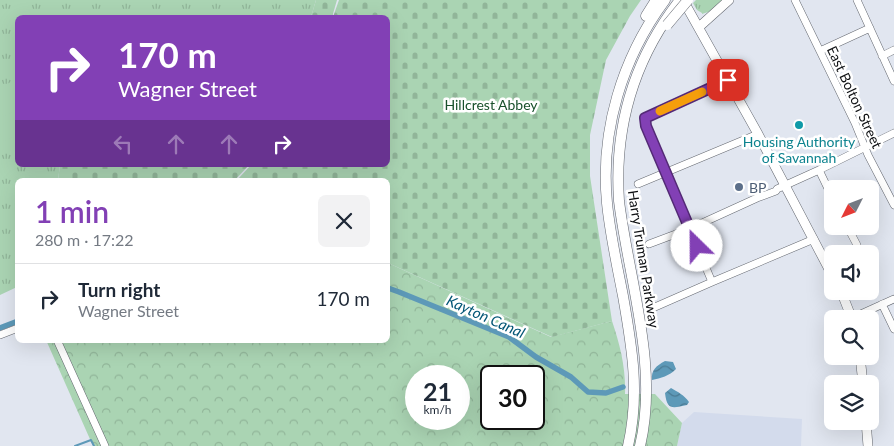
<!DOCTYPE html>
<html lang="en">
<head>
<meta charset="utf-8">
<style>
  :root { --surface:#fff; --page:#f2f2f3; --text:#1f2937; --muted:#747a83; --line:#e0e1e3; --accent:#8240b5 }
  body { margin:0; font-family:Lato,sans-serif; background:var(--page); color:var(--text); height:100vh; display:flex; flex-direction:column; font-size:19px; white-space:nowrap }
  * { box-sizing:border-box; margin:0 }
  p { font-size:16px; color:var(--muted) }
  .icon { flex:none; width:28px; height:28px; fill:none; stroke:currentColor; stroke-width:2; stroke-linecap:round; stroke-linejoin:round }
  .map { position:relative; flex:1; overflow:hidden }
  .drawer { position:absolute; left:15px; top:178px; width:375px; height:165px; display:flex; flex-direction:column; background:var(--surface); border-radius:8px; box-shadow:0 5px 20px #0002 }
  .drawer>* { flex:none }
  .guide { position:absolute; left:15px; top:15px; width:375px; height:152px; border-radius:8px; box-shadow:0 5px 20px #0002; background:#8240b5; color:#fff; overflow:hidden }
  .needle { width:32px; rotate:228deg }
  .fabs { position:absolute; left:824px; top:180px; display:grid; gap:10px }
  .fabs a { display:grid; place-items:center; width:55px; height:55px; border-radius:8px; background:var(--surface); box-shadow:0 5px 20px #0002; font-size:25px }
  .speed { position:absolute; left:405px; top:365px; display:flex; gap:10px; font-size:25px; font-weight:700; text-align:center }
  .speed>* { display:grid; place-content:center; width:65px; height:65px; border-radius:50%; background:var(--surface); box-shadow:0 5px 20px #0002; line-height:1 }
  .speed small { font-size:12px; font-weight:400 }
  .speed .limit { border:2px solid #111; border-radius:8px; background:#fff; color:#111 }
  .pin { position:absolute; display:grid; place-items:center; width:42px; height:42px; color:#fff; margin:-21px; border-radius:10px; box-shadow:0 2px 8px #0006 }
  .me { position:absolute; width:55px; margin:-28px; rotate:337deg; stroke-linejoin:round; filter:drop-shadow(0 0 4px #0008) }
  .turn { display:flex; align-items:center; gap:18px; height:105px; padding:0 20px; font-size:22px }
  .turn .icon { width:65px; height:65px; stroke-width:2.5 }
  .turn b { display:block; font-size:35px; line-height:42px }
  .lanes { display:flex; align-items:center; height:48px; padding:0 20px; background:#0003; justify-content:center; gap:25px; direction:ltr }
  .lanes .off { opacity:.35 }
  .round { display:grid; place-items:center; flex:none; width:52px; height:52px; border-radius:8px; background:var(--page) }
  .summary { display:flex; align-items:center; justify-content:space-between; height:85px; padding:0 20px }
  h1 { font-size:30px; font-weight:600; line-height:38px; color:var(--accent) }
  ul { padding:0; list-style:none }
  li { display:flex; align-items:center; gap:15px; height:70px; padding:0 20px; border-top:1px solid var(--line) }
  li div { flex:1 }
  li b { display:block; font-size:19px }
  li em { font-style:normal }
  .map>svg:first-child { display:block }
</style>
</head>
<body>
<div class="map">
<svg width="894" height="446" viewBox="0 0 894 446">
  <defs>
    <pattern id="grass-tufts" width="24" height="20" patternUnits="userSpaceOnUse" patternTransform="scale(1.25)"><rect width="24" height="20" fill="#aad4b3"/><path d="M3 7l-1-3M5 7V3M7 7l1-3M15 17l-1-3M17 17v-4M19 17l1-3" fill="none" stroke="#91b599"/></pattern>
    <pattern id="forest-crowns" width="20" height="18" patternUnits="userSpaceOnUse" patternTransform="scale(1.25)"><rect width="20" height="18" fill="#aad4b3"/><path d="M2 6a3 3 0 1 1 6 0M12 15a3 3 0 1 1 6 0" fill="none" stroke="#91b599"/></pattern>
    <pattern id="cemetery-stones" width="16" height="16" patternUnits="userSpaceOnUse" patternTransform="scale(1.25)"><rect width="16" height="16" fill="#aad4b3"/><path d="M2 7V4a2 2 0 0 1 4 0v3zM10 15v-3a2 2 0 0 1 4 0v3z" fill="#91b599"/></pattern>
    <pattern id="water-waves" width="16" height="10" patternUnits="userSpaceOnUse" patternTransform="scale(1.25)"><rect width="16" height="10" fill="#5d99b8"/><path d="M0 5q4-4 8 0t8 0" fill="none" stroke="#4b7b94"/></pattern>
  </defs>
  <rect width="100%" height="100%" fill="#e1e6f0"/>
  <path fill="#d3dbec" d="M694,412L802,419L801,446H677L682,423Z"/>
  <path fill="url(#grass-tufts)" d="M0,0H316L311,17L18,18V165H60L58,180H18L17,287L0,295Z
    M696,0H724L711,11L702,14V13L697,10L693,3Z"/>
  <path fill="url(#forest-crowns)" fill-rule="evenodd" d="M388,263L551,337L612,321C620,345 626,368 625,394H655L682,423L677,446H93L46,340H388ZM416,376H459V419H416ZM491,376H534V419H491Z"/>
  <path fill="url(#cemetery-stones)" d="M316,0H337L332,17H311Z
    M339,0H641L630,16L606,60L590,135V176L612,321L552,337L388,263V180H237L251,165H388V18L333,17Z
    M60,165H249L235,180H58Z"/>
  <path fill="#aad4b3" d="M16,79L18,81L17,109L4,117L0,110V88Z
    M17,117V134L4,142L0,134V126Z"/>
  <path fill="url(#water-waves)" d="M665,361L673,362L676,369C669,376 661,378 652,380C651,370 656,366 665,361Z
    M671,388C678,392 684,395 689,402L687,405C673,408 667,411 665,393Z"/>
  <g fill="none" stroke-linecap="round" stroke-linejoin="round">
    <path stroke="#5d99b8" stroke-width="2" d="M75,446L91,440L94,446"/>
    <path stroke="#5d99b8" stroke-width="5.5" d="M388,288L399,292L509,337L536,357L571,377L588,392L606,393L623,387
      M0,328L18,321"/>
    <g stroke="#646870" stroke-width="8">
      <path id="minor" d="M795,0L855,123L868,155L894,205
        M857,0L894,81
        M820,51L870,28
        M882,56L894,50
        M819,170L832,197
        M638,184L758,134
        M847,226L857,245
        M649,244L689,229L757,198L776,191L777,189L819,170L894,133
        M712,282L646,126L645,118L728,80
        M882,304L894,329
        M655,307L712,282L814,239
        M852,318L894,299
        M0,335L18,328
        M57,340L105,446"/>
    </g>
    <g stroke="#646870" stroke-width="10">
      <path id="major" d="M683,0L758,134L832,275
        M699,27L729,0
        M841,291L852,319
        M860,356L863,384
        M866,421L868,446"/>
    </g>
    <g stroke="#646870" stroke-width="11">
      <path id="highway" d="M646,16L656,0
        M628,446C640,394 632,347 623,296C617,265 610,234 607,203C600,131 622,58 665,0
        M640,446C659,366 629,281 619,201C614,126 634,59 680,0"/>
    </g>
    <use href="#minor" stroke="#fff" stroke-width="7"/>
    <use href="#major" stroke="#fff" stroke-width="9"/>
    <use href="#highway" stroke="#fff" stroke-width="10"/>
    <g stroke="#646870" stroke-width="11" stroke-linecap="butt">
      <path id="highway-bridge" d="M667,25L688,0"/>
    </g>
    <use href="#highway-bridge" stroke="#fff" stroke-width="10"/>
  </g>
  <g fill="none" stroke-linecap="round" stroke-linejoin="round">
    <g stroke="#542a76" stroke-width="12">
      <path id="route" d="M697,246L646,126L645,118L728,80"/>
    </g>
    <use href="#route" stroke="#8240b5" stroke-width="9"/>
    <path stroke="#f59e0b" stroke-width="9" d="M660,111L702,92"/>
  </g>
  <circle fill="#0f9aa8" stroke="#fff" stroke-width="2" cx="799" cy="125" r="5"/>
  <circle fill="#5c6f8a" stroke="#fff" stroke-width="2" cx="739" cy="187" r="5"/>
  <g text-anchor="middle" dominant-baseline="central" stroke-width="5" stroke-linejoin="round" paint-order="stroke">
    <g font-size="14" fill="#0e1013" stroke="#fff">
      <text transform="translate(855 97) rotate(65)">East Bolton Street</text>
      <text transform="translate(644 259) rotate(81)">Harry Truman Parkway</text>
    </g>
    <g font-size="14" fill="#18502b" stroke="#fff">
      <text x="491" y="104">Hillcrest Abbey</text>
    </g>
    <g font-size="14" fill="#0d838f" stroke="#fff">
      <text x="799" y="141">Housing Authority<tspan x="799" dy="16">of Savannah</tspan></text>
    </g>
    <g font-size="14" fill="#4e5e75" stroke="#fff" text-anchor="start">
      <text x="749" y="187">BP</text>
    </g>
    <g font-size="15" font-style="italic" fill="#035676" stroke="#fff">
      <text transform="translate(486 316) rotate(24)">Kayton Canal</text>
    </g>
  </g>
</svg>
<div class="fabs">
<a><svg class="needle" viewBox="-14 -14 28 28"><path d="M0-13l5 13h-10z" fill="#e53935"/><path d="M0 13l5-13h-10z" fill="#747a83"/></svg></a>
<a><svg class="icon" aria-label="sound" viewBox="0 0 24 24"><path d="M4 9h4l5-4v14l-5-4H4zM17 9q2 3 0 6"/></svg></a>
<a><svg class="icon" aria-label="search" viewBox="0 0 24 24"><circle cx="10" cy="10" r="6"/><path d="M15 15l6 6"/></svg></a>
<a><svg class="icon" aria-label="layers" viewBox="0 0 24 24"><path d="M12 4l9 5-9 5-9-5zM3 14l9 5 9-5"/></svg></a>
</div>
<div class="speed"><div>21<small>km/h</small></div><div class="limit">30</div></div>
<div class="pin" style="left:728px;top:80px;background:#d93025"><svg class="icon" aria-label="arrive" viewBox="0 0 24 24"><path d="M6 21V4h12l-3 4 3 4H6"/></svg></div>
<svg class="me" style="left:697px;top:246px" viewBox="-20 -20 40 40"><circle r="19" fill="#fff"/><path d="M0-13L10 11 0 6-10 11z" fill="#8240b5"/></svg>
<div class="guide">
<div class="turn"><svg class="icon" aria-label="right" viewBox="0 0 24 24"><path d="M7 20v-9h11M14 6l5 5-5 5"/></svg><div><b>170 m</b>Wagner Street</div></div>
<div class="lanes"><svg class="icon off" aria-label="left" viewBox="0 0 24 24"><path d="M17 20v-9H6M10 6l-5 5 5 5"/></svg><svg class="icon off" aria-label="ahead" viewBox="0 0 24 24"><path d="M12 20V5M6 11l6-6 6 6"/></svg><svg class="icon off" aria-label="ahead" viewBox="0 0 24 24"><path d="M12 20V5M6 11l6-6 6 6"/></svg><svg class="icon" aria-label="right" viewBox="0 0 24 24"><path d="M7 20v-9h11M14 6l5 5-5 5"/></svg></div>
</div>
<section class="drawer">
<div class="summary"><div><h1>1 min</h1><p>280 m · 17:22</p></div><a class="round"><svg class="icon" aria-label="close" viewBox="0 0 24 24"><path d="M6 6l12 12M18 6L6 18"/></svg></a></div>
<ul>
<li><svg class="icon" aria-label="right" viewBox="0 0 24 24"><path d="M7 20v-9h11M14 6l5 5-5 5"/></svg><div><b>Turn right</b><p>Wagner Street</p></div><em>170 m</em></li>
</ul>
</section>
</div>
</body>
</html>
